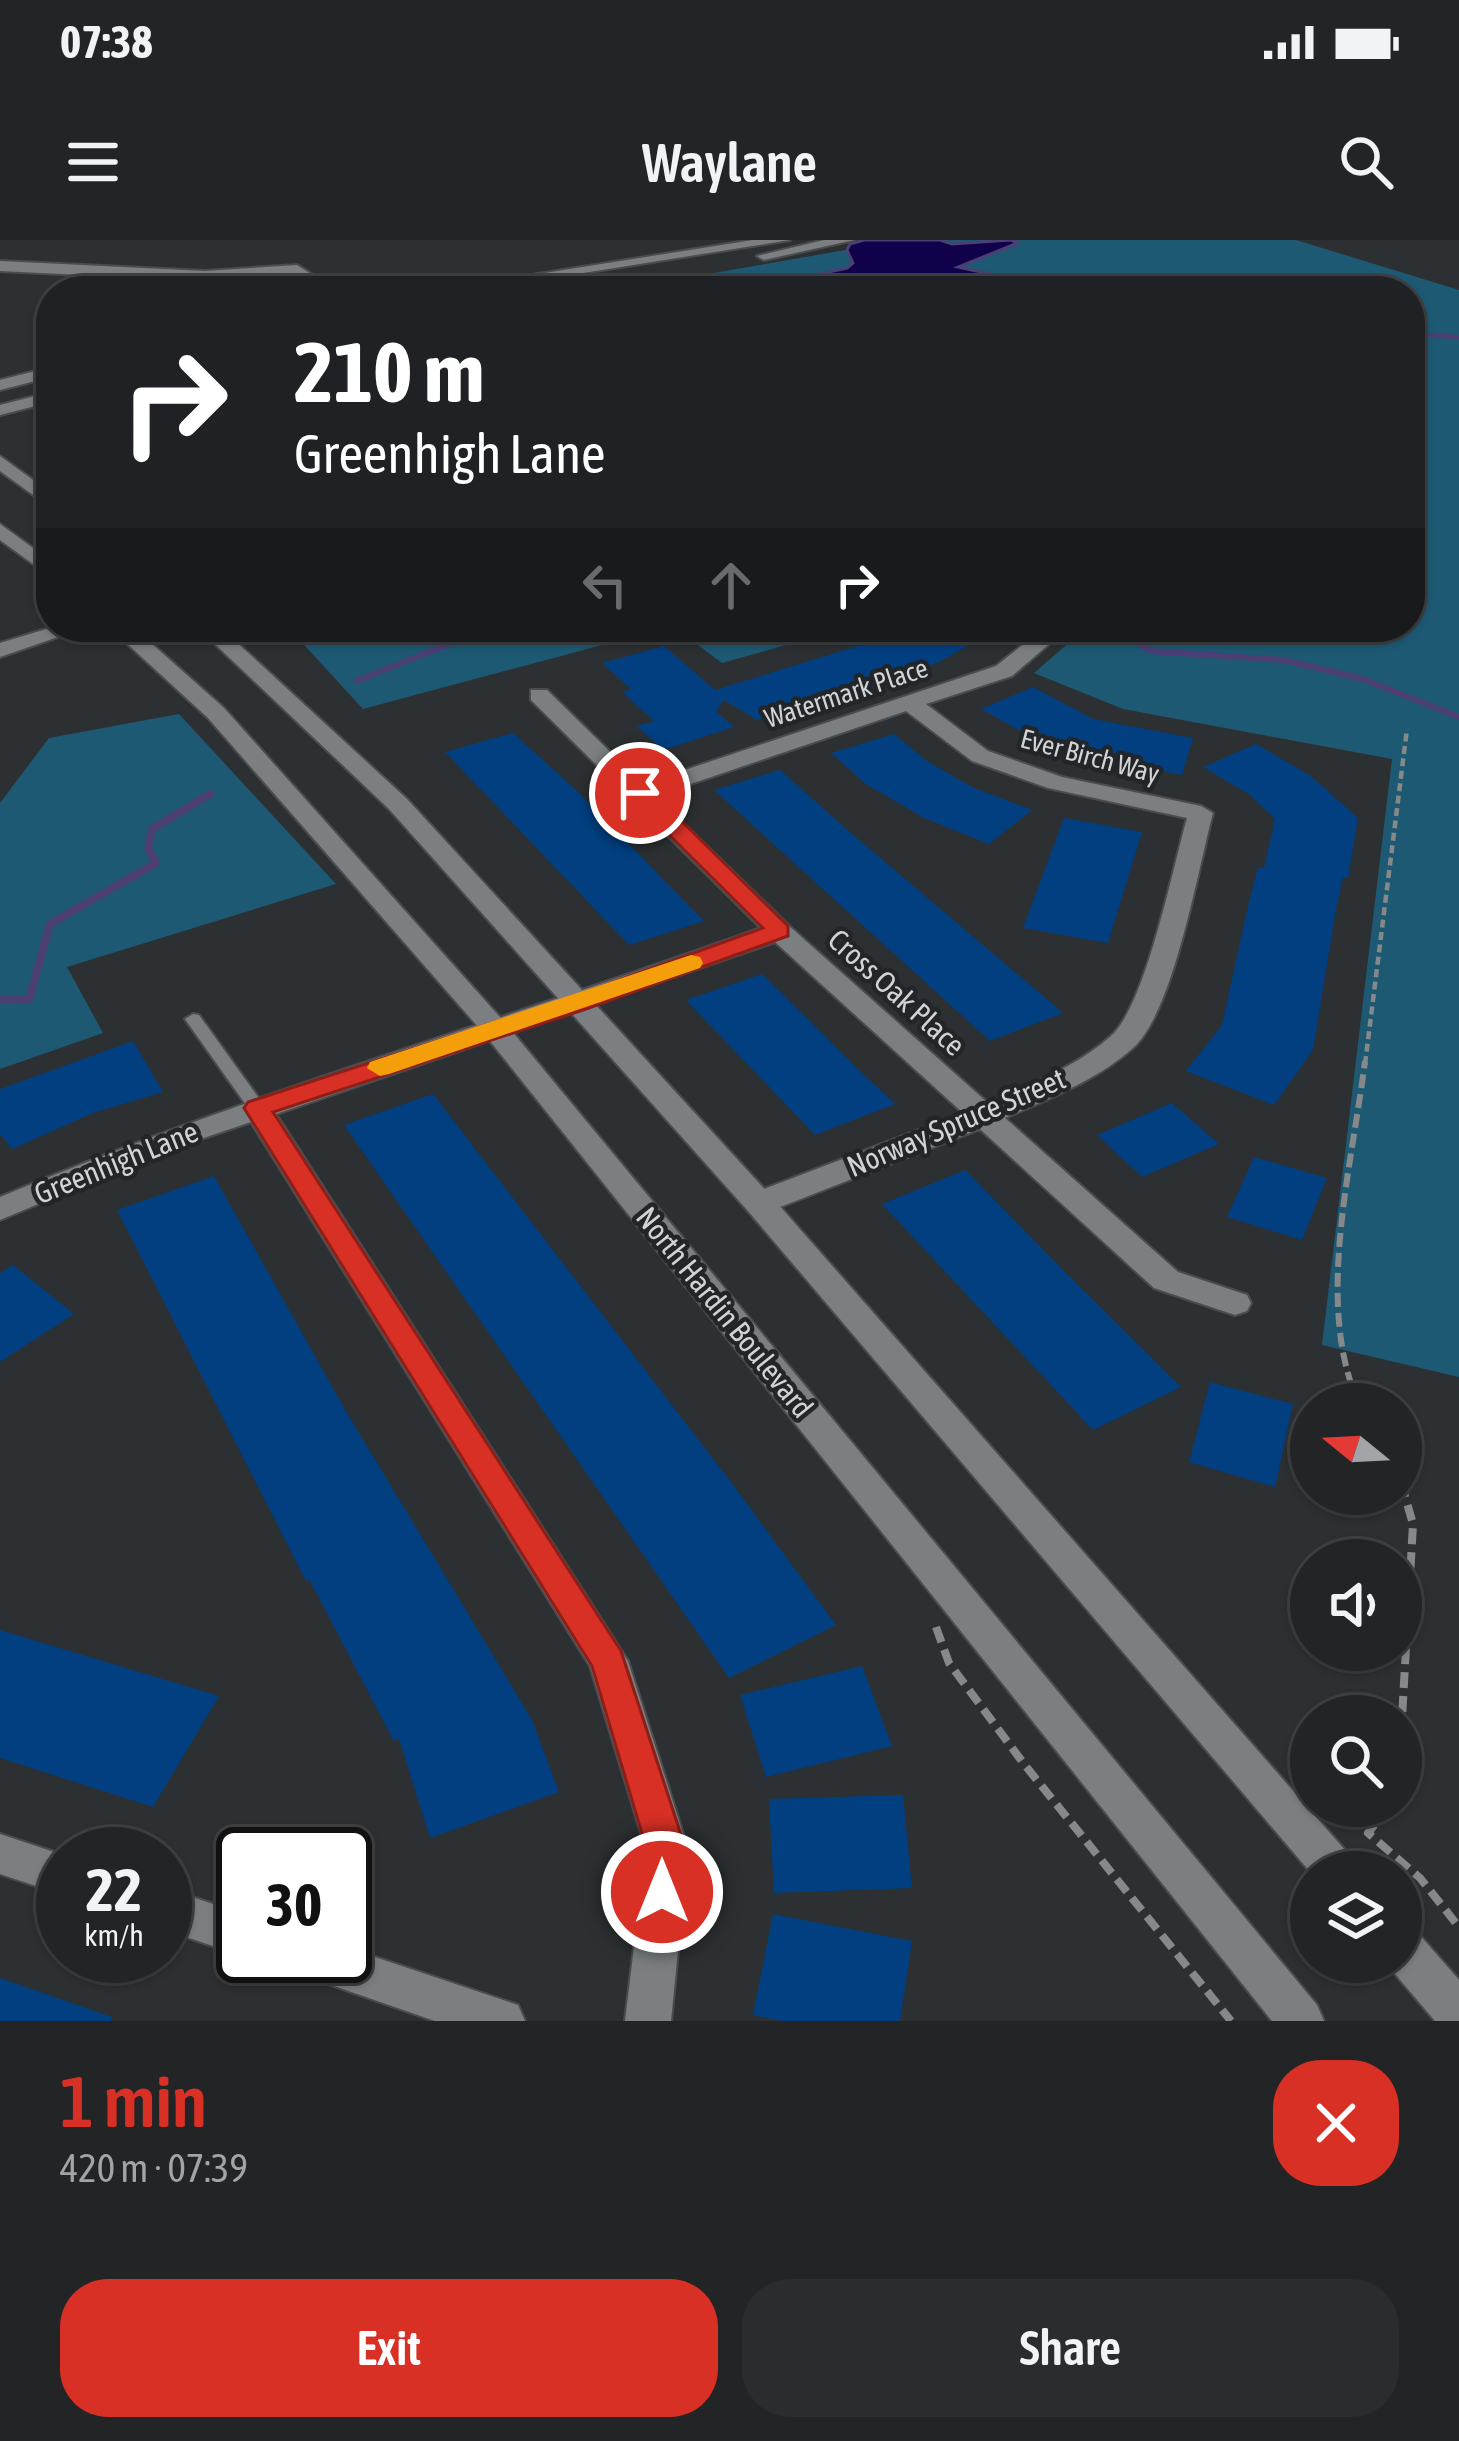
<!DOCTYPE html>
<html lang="en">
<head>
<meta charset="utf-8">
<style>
  :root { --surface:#222426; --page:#2a2c2e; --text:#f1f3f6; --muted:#a2a4a7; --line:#3f4143; --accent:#d93025 }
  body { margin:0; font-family:"Asap Condensed",sans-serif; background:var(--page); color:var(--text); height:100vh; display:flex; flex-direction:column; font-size:45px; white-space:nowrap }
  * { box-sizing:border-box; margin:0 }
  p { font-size:39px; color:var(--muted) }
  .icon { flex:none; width:66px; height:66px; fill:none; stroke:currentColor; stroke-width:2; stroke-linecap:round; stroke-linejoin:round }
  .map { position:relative; height:1781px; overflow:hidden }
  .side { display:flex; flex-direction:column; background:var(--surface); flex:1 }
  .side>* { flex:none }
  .guide { position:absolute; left:36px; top:36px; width:1389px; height:366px; border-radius:48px; box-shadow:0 3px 9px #0004,0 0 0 3px var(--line); background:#202124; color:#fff; overflow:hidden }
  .needle { width:78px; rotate:288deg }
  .fabs { position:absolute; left:1290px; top:1143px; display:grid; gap:24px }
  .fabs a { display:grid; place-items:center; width:132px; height:132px; border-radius:50%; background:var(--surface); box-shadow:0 3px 9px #0004,0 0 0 3px var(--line); font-size:60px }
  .speed { position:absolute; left:36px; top:1587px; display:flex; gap:24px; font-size:60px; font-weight:700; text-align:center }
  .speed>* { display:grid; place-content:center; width:156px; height:156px; border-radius:50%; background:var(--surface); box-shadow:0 3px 9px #0004,0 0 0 3px var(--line); line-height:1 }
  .speed small { font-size:30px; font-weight:400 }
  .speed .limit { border:6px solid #111; border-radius:18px; background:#fff; color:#111 }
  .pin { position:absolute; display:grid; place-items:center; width:102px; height:102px; color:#fff; margin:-51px; border:6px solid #fff; border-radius:50%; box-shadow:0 3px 12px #0007 }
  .me { position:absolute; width:132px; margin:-66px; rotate:0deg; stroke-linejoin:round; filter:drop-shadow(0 0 9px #0008) }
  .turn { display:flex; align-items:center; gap:42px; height:252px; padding:0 60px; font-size:54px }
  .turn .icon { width:156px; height:156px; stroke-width:2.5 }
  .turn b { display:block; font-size:84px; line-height:102px }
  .lanes { display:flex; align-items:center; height:114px; padding:0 60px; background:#0003; justify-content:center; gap:60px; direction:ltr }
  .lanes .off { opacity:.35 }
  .round { display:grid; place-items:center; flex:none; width:126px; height:126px; border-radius:48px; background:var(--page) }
  .summary { display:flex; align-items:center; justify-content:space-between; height:204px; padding:0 60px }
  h1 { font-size:72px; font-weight:600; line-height:90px; color:var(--accent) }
  .action { display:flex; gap:24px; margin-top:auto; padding:24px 60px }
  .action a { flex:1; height:138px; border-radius:48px; background:var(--accent); color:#fff; font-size:48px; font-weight:600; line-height:138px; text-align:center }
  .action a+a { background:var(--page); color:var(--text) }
  .status { display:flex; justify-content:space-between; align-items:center; height:84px; padding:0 60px; background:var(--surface); direction:ltr }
  .status svg { height:33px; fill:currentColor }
  header { display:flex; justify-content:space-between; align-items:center; height:156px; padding:0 60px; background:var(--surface); font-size:54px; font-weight:600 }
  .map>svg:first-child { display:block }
</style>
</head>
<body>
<div class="status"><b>07:38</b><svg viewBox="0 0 49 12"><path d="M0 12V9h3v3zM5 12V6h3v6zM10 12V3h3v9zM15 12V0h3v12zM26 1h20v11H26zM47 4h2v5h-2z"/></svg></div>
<header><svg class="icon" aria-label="menu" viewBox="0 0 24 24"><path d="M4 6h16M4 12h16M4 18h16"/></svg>Waylane<svg class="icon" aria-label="search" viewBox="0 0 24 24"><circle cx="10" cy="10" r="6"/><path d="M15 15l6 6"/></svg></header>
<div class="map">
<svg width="1459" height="1781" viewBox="0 0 1459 1781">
  <rect width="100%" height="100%" fill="#2d3032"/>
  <path fill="#1e5974" d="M903,0H1296L1459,50V1137L1322,1105L1392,519L1123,469L1034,433L1087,387H1410V51H610Z
    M327,387H669L363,469L296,396Z
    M674,387H850L722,423Z
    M179,474L336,644L67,727L103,793L0,829V563L49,498Z"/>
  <path fill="#11004a" stroke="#4b3f73" stroke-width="3" d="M864,0H940L952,4L1011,0L1018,3L958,27L1027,42L1088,41L1125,51H984L955,45L909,51L787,49L791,40L847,28L853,23L847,10L850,4Z"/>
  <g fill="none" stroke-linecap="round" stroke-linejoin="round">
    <path stroke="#4b3f73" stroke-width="4.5" d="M1410,94L1459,97"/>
    <path stroke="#4b3f73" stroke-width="6" d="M1148,387L1140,404L1150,411L1284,420L1363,439L1459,477
      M356,441L492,387"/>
    <path stroke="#4b3f73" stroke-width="8" d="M0,759L29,760L50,684L156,623L148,608L152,589L210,554"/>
  </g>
  <path fill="#013f81" d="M898,387H1001L937,423L757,480L724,460L716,471L734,487L663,510L637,486L654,481L622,452L631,449L602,423L664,406L715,450L897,394Z
    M1033,447L1093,479L1193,498L1182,535L1053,509L981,469Z
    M513,493L576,550L704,681L629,705L445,512Z
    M894,494L927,521L974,548L1032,570L989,604L924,578L866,544L831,513Z
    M1256,504L1311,536L1358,578L1348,638L1343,637L1335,675L1313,810L1274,865L1186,831L1222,785L1248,666L1258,627L1264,628L1275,579L1250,555L1203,527Z
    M780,530L851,593L1063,773L990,801L714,550Z
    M1064,578L1142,592L1108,703L1023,688Z
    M762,734L855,826L895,864L815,895L686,760Z
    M133,801L163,852L93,873L12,909L0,894V849Z
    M433,854L734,1246L836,1385L729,1438L344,885Z
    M1172,863L1219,904L1142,937L1097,895Z
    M1254,917L1327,938L1302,1000L1227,977Z
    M965,930L1070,1037L1181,1147L1093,1190L882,964Z
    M214,936L344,1168L532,1480L559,1552L430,1598L399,1499L394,1501L309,1339L306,1341L117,970Z
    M13,1025L74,1074L0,1122V1033Z
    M1210,1142L1293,1164L1275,1247L1189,1222Z
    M0,1390L219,1456L153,1567L0,1518Z
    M862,1426L892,1506L766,1537L740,1455Z
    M903,1555L912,1648L774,1653L769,1559Z
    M773,1674L912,1701L900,1781H783L753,1775Z
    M0,1738L112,1777L111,1781H0Z"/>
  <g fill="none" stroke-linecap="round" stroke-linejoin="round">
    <g stroke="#4a4c4e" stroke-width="4">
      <path id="lane" d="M193,774L199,775L263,864L266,868L263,872H251L185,779Z"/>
    </g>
    <g stroke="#4a4c4e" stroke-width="4">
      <path id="street" d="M0,21L205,31L297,25L338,51H319L294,35L205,41L0,31Z
        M53,387H87L0,417V403Z
        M1045,387H1069L1012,436L926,464L988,511L1062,537L1201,566L1213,573C1198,629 1174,770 1134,807C1098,840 1048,859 1005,878L1178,1032L1247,1055L1251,1063L1247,1071L1235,1075L1154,1048L980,889L770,971H748L743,963L748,955L963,873L775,702L276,874L628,1421L688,1609L671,1781H625L646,1609L590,1426L251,882L162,912L0,980V957C248,853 507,780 761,688L531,460V450H547L643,544L996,426ZM906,471L972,521L1048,548L1187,578C1173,627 1146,765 1111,796C1076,827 1029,845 988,863L788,685L655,556Z
        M0,1594L63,1615V1655L0,1634Z
        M165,1648L243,1674V1716L165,1690Z
        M345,1707L518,1765L525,1781H435L291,1731L285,1716H345Z"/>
    </g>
    <g stroke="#4a4c4e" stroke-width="4">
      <path id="secondary" d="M753,0H790L470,51H431Z
        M824,0H854L764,20L757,16Z
        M51,127V137L0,150V140Z
        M51,152V162L0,175V165Z
        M0,216L51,253V268L0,231Z
        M0,284L51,321V337L0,300Z
        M109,387H133L224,468L506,784L1317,1765L1324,1781H1272L486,796L208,478Z
        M197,387H220L407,559L770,955L1352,1618L1358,1632L1311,1633L748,971L389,569Z
        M1401,1686L1417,1692L1459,1740V1781H1435L1385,1722H1401Z"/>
    </g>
    <path stroke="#86898a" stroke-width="4.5" stroke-dasharray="8 4.5" stroke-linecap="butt" d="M1365,824L1407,489"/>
    <path stroke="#86898a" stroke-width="6" stroke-dasharray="14 6" stroke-linecap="butt" d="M1359,1164C1314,1065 1352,927 1365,821
      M1401,1243L1403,1249"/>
    <path stroke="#86898a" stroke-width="8" stroke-dasharray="16 8" stroke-linecap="butt" d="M936,1387L949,1423L1024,1524L1231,1781
      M1401,1496L1413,1284L1402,1246
      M1389,1566L1368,1593L1420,1638L1459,1687"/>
    <use href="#lane" fill="#7c7f81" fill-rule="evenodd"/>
    <use href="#street" fill="#7c7f81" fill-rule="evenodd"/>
    <use href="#secondary" fill="#7c7f81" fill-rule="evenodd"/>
  </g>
  <path fill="#d93025" stroke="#8d1f18" stroke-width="3" d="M640,546L648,548L788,686V696L586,769L273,872L621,1411L686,1610L676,1666L662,1671L648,1666L642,1652L647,1610L592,1426L244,868L248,862L569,758L763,688L632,558V548Z"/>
  <path fill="#f59e0b" d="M691,715L700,717L703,723L700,728L389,834L380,836L367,828L370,822Z"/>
  <g text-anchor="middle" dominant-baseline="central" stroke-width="9" stroke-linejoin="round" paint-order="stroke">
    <g font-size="27" fill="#d1d3d4" stroke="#232628">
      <text transform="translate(846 453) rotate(-18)">Watermark Place</text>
      <text transform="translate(1090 516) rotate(15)">Ever Birch Way</text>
    </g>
    <g font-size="30" fill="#d1d3d4" stroke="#232628">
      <text transform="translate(897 752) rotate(42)">Cross Oak Place</text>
      <text transform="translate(956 882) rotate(-23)">Norway Spruce Street</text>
      <text transform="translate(116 922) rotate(-22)">Greenhigh Lane</text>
      <text transform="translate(725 1072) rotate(51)">North Hardin Boulevard</text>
    </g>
  </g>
</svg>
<div class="fabs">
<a><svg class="needle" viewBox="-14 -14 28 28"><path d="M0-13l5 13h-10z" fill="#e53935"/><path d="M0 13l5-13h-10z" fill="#a2a4a7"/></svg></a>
<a><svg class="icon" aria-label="sound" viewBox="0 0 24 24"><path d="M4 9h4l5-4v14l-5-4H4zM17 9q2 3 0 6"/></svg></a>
<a><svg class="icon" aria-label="search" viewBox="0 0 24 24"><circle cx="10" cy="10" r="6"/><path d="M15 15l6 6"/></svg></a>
<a><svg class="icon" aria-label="layers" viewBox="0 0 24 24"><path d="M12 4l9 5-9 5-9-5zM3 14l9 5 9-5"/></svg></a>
</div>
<div class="speed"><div>22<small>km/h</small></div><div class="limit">30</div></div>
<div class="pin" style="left:640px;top:553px;background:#d93025"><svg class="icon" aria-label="arrive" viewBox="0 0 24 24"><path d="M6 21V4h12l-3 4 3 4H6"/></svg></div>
<svg class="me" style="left:662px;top:1652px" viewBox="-20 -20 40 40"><circle r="17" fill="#d93025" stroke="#fff" stroke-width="3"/><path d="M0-11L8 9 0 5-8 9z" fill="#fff"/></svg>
<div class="guide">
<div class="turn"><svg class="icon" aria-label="right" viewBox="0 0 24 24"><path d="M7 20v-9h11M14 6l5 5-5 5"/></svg><div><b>210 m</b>Greenhigh Lane</div></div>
<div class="lanes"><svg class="icon off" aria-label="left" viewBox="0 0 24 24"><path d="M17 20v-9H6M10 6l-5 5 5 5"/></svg><svg class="icon off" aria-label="ahead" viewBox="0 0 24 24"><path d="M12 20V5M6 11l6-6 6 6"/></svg><svg class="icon" aria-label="right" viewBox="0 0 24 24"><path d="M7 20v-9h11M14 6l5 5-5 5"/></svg></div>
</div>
</div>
<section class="side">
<div class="summary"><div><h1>1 min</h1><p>420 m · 07:39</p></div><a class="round" style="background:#d93025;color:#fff"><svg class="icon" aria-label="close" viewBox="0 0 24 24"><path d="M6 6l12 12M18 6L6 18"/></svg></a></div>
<div class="action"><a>Exit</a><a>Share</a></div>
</section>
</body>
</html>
